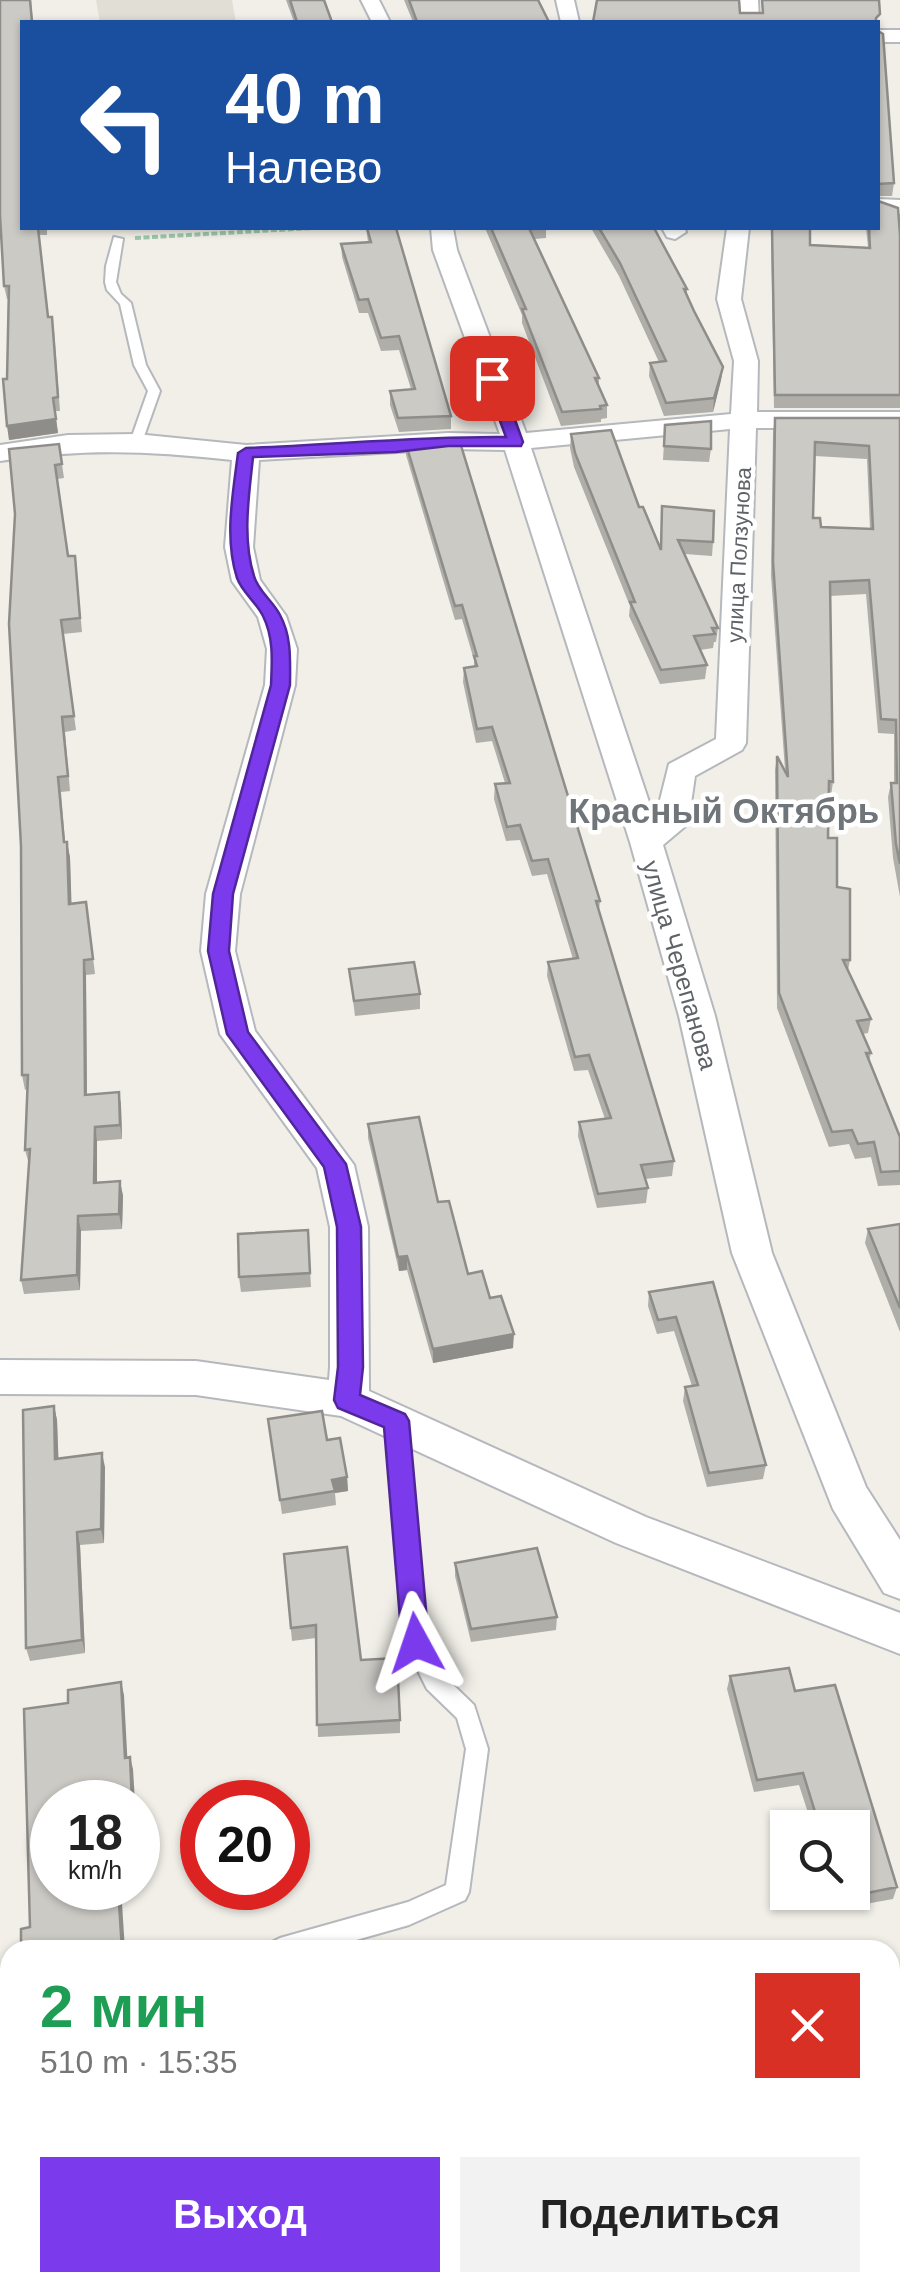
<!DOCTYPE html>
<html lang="ru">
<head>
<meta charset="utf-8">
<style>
  :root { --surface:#fff; --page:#f2f2f2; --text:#222; --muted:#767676; --accent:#7c3aed }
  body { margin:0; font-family:Arial,sans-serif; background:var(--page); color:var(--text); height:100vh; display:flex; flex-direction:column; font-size:38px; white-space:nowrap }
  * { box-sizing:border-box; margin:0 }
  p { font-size:32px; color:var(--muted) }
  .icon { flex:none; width:55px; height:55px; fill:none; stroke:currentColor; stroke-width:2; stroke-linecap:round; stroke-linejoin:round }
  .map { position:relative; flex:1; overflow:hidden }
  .side { position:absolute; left:0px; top:1940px; width:900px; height:352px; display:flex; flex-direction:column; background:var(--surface); border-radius:30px 30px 0 0; box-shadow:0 2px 8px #0004 }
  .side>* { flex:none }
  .banner { position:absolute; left:20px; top:20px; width:860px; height:210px; border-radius:0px; box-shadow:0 2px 8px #0004; background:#1a4fa0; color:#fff; overflow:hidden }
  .fabs { position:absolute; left:770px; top:1810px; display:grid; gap:20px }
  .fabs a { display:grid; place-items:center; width:100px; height:100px; border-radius:0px; background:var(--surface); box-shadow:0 2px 8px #0004; font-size:50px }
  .speed { position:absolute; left:30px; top:1780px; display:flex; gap:20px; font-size:50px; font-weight:700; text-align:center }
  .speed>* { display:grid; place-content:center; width:130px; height:130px; border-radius:50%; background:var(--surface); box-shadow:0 2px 8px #0004; line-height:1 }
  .speed small { font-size:25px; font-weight:400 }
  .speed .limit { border:15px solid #d22; background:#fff; color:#111 }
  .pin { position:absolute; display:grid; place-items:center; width:85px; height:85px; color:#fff; margin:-42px; border-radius:20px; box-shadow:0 5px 15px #0006 }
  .me { position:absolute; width:110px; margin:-55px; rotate:355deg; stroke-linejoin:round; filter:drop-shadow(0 0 8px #0008) }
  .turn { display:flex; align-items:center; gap:35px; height:210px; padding:0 40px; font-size:45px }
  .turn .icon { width:130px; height:130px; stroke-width:2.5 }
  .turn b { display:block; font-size:70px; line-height:85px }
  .round { display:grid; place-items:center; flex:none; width:105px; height:105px; border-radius:0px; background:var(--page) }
  .summary { display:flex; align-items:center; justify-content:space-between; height:170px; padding:0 40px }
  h1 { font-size:60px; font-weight:700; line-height:75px; color:#1e9e55 }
  .cta { display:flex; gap:20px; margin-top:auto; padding:20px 40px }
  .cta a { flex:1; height:115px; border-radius:0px; background:var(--accent); color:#fff; font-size:40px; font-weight:700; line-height:115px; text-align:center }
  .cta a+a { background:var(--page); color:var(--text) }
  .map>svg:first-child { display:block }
</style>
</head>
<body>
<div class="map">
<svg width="900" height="2292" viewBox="0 0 900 2292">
  <rect width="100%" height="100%" fill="#f1efe8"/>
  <path fill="#e1ded6" d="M96,0H232L236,22H100Z"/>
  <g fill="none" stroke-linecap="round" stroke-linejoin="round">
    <g stroke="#b5b8bc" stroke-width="4">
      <path id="service" d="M114,237L123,239L116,282L121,294L131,303L146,365L160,391L142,442L136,446L130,442L148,391L134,365L120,304L107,290L105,282L106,266Z
        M396,1414L403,1416L406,1422L426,1642L443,1675L474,1705L488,1749L469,1892L465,1900L409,1925L321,1950H268L272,1942L280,1938L408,1902L446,1885L466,1749L457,1718L427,1689L404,1643L386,1422L389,1416Z"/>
    </g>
    <g stroke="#b5b8bc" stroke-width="4">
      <path id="minor" d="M361,0H379L390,22H372Z
        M556,0H574L579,22H561Z
        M740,0H758L759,22H741Z
        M878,30H900V42H878Z
        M878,199L900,200V214L878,213Z
        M431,228H453L457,250L526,433L731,414L734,361L717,299L727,228H749L741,299L758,361L757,412H900V428H756L746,743L742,750L695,776L688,824L663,845L715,1016L772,1253L866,1487L900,1540V1599L884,1593L833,1509L732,1253L679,1016L630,842L505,450L448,449L259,460L253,547L260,580L286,616L297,649L295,685L240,894L235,951L255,1031L354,1165L368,1227L369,1391L646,1517L900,1613V1654L616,1543L341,1416L196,1395L0,1394V1360L196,1361L329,1380L330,1367V1227L317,1168L220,1034L201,951L206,894L265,685L267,649L258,617L232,581L225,547L232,460C148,451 84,448 0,461V445L68,435L136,434L246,445L448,433L500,434L433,250ZM730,429L716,739L669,764L655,820L531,448Z
        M662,228H684L686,232L675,239L667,237Z"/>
    </g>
    <path stroke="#9cc7a9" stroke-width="4" stroke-dasharray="6 2.5" stroke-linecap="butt" d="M135,238L313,228"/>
    <use href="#service" fill="#fff" fill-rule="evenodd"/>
    <use href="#minor" fill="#fff" fill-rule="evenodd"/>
  </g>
  <path fill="#afaea9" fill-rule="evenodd" d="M0,0H31L33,22L22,228H47V235H39L48,317H52L54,330L60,411H55L58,433L9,440L7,379L8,299H7L4,286Z
    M286,0H324L332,22H294Z
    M404,0H538L549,22H413Z
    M878,31L894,183L892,196H878Z
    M366,228H396L451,416V429L399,432L390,405V391L411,389L399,350L381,351L368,313H359L342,257L341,244L368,242Z
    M485,228H546V238L534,239L599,378V387L607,405V418L601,419V422L561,426L522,323V315Z
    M591,228H654L687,289V295L694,311L723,367L721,380L713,412L664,416L649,376L650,363L659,362L619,276Z
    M771,228H810V245L868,247L866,228H878L900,235V408H774Z
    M775,418H900V897L893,858L888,797L891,783H894V734L878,733L866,594L830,596L833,782L831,796H829L828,838L850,960L848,970L871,1019L868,1033L863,1034L871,1053L869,1061L900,1137V1185L878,1186L871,1157L855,1159L849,1144L829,1147L777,1008L775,770L777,756L785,770L771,576L773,432ZM815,456L867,459L870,529L821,527L813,518Z
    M665,425L711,449L709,462L663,460Z
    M571,434L639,507L660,548L662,506L713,542L712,556L685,554L718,628L716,642H714L713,648L700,650L707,665L705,679L660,684L629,616L630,606L574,467L570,448Z
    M405,441L600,901L599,910L674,1161L672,1176L645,1179L648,1188L646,1203L597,1208L578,1136L579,1122L605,1119L588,1070L574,1071L547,976L548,962L573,959L547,874L532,876L520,840L506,841L494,799L495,784L505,783L492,741L476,743L463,682L464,668L474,667V660L462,619L455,620L406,455Z
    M59,444L64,478L57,479L68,556H75L82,632L63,634L76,730L65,732L70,791L61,792L65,842L70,857L71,903L88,916L95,974L86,975L87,1095L119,1092L121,1106L122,1139L97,1141V1182L120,1181L123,1196L122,1229L81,1231L80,1290L24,1294L21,1280L29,1164L25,1150L27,1089L25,1090L22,1075L21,846L15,514Z
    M349,969L420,994V1009L355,1016Z
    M368,1124L438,1202L468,1274L490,1298L513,1348L433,1363L407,1270L399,1271L368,1138Z
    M900,1224V1332L865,1243L868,1229Z
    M308,1230L311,1287L241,1292L239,1277Z
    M713,1282L766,1465L763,1479L707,1487L683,1401L685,1387L692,1386L674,1331L657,1334L648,1306L649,1292Z
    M54,1406L57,1420L58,1458L105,1467L104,1543L80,1545L85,1653L30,1661L26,1648Z
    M268,1419L327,1440L347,1477L348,1491L335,1493L336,1505L282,1514Z
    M284,1554L361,1660L400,1720V1733L318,1737L316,1638L292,1641Z
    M455,1563L557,1617L556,1630L471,1642L455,1576Z
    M730,1676L795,1691L897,1887L893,1899L838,1909L833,1892H852V1828H813L799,1785L754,1792L727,1689Z
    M138,1811L140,1820L145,1880L138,1881Z"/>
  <path fill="#8f8d8a" d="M723,367L721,380L713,412L714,398Z
    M56,419L58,433L9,440L7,426Z
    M67,842L70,857L72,918L69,904Z
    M84,960L86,975L87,1109L85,1095Z
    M119,1092L121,1106L122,1139L120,1125Z
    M95,1127L97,1141V1197L94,1183Z
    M120,1181L123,1196L122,1229L119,1214Z
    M78,1216L81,1231L80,1290L77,1275Z
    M407,1256V1270L399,1271L398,1257Z
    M514,1334L513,1348L433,1363V1349Z
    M54,1406L57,1420L59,1472L55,1459Z
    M102,1453L105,1467L104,1543L101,1529Z
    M347,1477L348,1491L335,1493L332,1480Z
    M77,1532L80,1545L85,1653L82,1640Z
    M121,1682L124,1695L128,1770L125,1758Z
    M130,1757L133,1769L135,1802H132Z
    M138,1811L140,1820L145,1880L142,1868Z
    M118,1888H121L125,1950H122Z"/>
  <path fill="#cccac5" stroke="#8f8d8a" stroke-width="2.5" fill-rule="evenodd" d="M0,0H30L32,22H22V228H38L48,317H52L58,397L53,398L56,419L7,426L3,379H7L9,286H4L0,215Z
    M290,0H324L332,22H297Z
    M409,0H538L549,22H417Z
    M597,0H739L740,13H763L762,0H879L880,14L876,18V22H593Z
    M878,31L883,34L894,183L878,184Z
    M878,201L898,208L900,235V395H775L772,228H810V245L870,248L869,228H878Z
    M367,228H396L451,416L398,418L390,391L415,389L399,336L381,338L368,299L359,300L341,244L371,242Z
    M491,228H529L599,378H595L607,405L600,406L601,409L562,412L522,309H526Z
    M599,228H654L687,289H684L694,311L723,367L714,398L666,403L650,363L666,361L620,263Z
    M775,418H900V864L896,844L891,783H897L896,720L881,719L869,580L830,582L833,782L829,781L828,838H837V887L850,889V960H843L871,1019L857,1021L871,1053H866L900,1137V1171L881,1172L874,1142L858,1144L852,1130L832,1132L779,993L777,756L788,777L773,562ZM815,442L869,446L873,529L821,527L820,518H813Z
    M711,421V449L664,446L665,425Z
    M611,430L639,507H643L661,550L662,506L714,511L713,542L678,540L718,628H712L715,634L694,636L707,665L661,670L630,602H635L575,453L571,434Z
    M459,439L600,901H596L674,1161L641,1165L648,1188L598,1194L579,1122L611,1118L589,1055L575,1057L548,962L578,958L548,859L532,861L520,825L507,827L495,784L510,783L492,727L477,729L464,668L477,666L474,656H477L462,605L455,606L405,441Z
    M59,444L62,464L55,465L68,556H75L80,618L61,620L74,716L62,717L68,776L58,777L64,842H67L69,904L86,902L93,959L84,960L85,1095L119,1092L120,1125L95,1127L94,1183L120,1181L119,1214L78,1216L77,1275L21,1280L30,1149L25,1150L28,1075H22L21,846L9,624L15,514L9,449Z
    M414,962L420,994L354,1001L349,969Z
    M419,1117L438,1202L449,1201L468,1274L482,1271L490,1298L501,1296L514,1334L433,1349L407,1256L398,1257L368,1124Z
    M900,1224V1308L868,1229Z
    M308,1230L310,1273L239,1277L238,1234Z
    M713,1282L766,1465L709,1473L685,1387L698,1385L676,1317L658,1320L649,1292Z
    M54,1406L55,1459L102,1453L101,1529L77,1532L82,1640L26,1648L23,1410Z
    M322,1411L327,1440L340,1438L347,1477L332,1480L335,1491L280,1500L268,1419Z
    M347,1547L361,1660L397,1658L400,1720L317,1725L316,1625L291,1628L284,1554Z
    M537,1548L557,1617L471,1629L455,1563Z
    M789,1668L795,1691L835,1685L897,1887L842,1898L840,1892H852V1828H820L803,1773L757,1780L730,1676Z
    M121,1682L125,1758L130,1757L132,1802H52V1888H118L122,1950H21V1929L30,1927L24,1709L68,1703V1690Z
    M138,1815L142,1868L138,1869Z
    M56,2282H253V2292H56Z
    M639,2282H755L757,2292H641Z"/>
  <path fill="#7c3aed" stroke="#51269a" stroke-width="2.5" d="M492,374L500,378L523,442L521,446H448L396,452L253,457C249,496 242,538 254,576C258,591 273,601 280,615C292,637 290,661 290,685L233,894L229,951L248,1032L346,1164L361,1227L363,1367L360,1395L405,1414L409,1421L429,1643L425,1652L416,1656L406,1652L402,1643L384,1427L338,1408L334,1400L338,1367L337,1227L324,1167L227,1034L208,951L213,894L271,685C272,662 274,638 263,616C256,602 242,592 237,578C224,538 233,493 238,453L246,448C332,445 419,436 506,437L484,378Z"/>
  <g text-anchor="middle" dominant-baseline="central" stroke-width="9" stroke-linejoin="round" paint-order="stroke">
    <g font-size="22" fill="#5f6368" stroke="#fff">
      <text transform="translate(739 555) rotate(-87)">улица Ползунова</text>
    </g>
    <g font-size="25" fill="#5f6368" stroke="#fff">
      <text transform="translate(680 965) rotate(74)">улица Черепанова</text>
    </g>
    <g font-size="35" font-weight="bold" fill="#70757a" stroke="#fff">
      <text x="724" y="810">Красный Октябрь</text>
    </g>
  </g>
</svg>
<div class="fabs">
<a><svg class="icon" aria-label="search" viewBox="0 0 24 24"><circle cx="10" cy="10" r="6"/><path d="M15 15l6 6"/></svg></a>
</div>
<div class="speed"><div>18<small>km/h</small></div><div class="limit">20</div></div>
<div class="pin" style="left:492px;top:378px;background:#d93025"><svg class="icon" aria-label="arrive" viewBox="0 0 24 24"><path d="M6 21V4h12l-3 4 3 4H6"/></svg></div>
<svg class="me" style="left:416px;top:1643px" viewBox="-20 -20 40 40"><path d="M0-17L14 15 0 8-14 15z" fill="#7c3aed" stroke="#fff" stroke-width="4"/></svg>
<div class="banner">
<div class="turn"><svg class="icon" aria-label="left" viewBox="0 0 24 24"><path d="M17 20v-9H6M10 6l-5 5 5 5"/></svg><div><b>40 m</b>Налево</div></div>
</div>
<section class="side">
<div class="summary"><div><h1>2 мин</h1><p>510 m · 15:35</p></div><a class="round" style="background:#d93025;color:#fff"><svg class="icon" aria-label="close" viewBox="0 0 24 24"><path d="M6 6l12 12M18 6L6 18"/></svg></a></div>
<div class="cta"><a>Выход</a><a>Поделиться</a></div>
</section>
</div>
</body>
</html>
